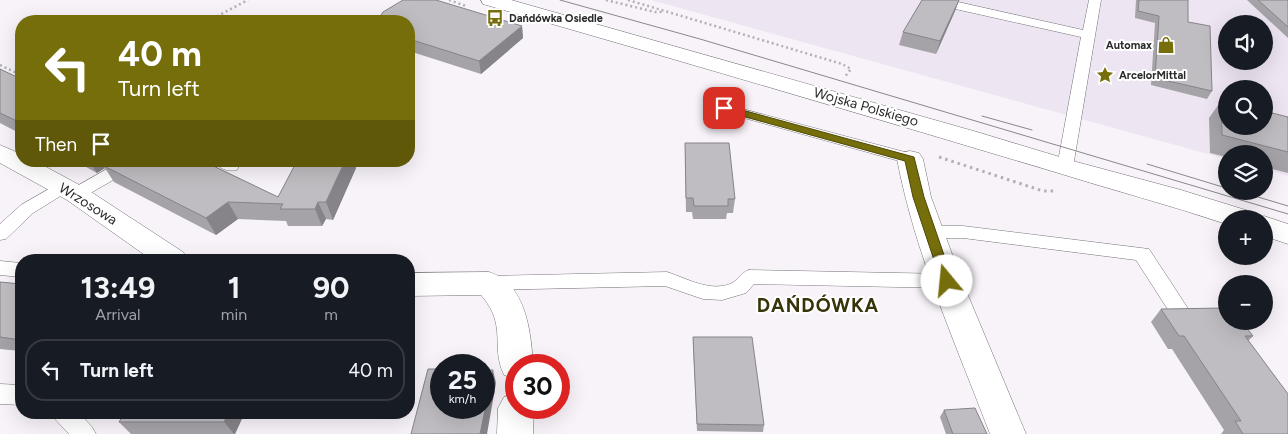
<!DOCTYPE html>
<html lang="en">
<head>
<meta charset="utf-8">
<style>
  :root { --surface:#171b24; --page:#20242c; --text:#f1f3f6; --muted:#9ea1a6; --line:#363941 }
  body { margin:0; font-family:Figtree,sans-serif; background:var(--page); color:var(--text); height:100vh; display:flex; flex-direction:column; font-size:19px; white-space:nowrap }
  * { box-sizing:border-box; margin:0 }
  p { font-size:16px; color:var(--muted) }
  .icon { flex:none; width:28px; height:28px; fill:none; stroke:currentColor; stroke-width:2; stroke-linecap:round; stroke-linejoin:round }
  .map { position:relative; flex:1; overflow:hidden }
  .details { position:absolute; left:15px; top:254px; width:400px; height:165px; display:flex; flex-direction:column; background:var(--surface); border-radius:20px; box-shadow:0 5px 20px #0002 }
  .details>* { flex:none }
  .hud { position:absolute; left:15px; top:15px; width:400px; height:152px; border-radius:20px; box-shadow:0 5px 20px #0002; background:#766e0b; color:#fff; overflow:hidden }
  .buttons { position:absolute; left:1218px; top:15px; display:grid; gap:10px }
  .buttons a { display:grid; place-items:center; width:55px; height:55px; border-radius:50%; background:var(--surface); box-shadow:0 5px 20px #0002; font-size:25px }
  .speed { position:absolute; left:430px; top:354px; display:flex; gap:10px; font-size:25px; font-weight:700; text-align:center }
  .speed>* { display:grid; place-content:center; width:65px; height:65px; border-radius:50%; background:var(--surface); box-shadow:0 5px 20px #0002; line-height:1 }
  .speed small { font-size:12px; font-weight:400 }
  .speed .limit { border:8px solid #d22; background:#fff; color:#111 }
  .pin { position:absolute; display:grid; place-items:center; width:42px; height:42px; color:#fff; margin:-21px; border-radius:10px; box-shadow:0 2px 8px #0006 }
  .me { position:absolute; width:55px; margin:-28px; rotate:343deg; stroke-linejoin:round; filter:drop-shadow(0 0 4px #0008) }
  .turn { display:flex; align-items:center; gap:18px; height:105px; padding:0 20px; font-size:22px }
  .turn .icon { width:65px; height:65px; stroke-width:2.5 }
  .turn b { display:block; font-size:35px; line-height:42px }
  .then { display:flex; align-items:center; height:48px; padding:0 20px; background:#0003; gap:10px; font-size:19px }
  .eta { display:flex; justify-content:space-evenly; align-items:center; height:85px; text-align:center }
  .eta b { font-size:30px; font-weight:700; line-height:35px }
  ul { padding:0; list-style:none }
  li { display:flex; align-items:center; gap:15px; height:62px; margin:0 10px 8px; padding:0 10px; border:2px solid var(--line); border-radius:20px }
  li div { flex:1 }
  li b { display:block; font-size:19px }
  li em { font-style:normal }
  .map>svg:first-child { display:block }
</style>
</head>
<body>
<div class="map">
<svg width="1288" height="434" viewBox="0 0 1288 434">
  <rect width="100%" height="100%" fill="#f7f3f9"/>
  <path fill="#ede5f1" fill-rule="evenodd" d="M651,0H1288V176L1264,169V154H1226V159ZM1226,24H1264V61H1226ZM1226,89H1264V126H1226Z"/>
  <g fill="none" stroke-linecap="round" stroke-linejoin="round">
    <g stroke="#757277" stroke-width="1">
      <path id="service" d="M927,0H949L1083,30L1089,0H1101L1073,167L1071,171L1065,172L1059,171L1057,167L1081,37L933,4Z
        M724,104L916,155L918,159L916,163L910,164L719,111L717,108L719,105Z
        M121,161H141L139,165L82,198L76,200L70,198L68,194L70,190Z
        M214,161H235L239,166L237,170C228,172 219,169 214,161Z
        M61,182L67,184L69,188L67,192L33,213L6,239L0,240V224L21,205Z
        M932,226H963L1149,249L1191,313L1188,319L1181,321L1174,319L1136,260L963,238H932L926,236L923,232L926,228Z
        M0,261L21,263V277L0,275Z
        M749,270L947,274L954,276L957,281L954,286L947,288L754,284L746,293L722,300L703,299L665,286L489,290L482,288L479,283L482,278L489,276L667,272C686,278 709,292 730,284C738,281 740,273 749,270Z
        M0,384L21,385V405L0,404Z
        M52,412H78L92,427L96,434H69L55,419Z"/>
    </g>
    <g stroke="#757277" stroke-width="1">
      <path id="minor" d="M0,145L21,154V161H35L85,188L183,252L188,260H152L67,200L0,163Z
        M910,151L919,153L923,159L931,197L962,281L1026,434H990C956,344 915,254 897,159L901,153Z
        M489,272C526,283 531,332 533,365H516V379L504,375C490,346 508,326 481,295L409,296V273Z
        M516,393V408H534L533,434H497L498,408L504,397Z"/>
    </g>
    <g stroke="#757277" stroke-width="1">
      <path id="secondary" d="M481,0H511L977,132L1073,161L1181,190L1252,212L1256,219L1264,216L1288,224V244L1264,236V219H1226V224C1170,205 1112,190 1055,172C865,115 674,59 483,4Z"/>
    </g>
    <path stroke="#b3b0b4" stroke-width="2.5" stroke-dasharray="2 3" stroke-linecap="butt" d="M449,0L466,6
      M606,0L655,12H663
      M628,0L842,64L851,69L844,78
      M208,21L248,0
      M0,65L21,75"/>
    <path stroke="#b3b0b4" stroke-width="3" stroke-dasharray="2.5 4" stroke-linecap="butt" d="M939,157L1043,191H1055"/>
    <use href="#service" fill="#fff" fill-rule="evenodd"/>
    <use href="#minor" fill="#fff" fill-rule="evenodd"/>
    <use href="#secondary" fill="#fff" fill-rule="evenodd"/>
    <path stroke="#8a888c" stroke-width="1" d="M560,0L700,39L1288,214
      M982,116L1032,130
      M1147,164L1226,188
      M1238,191L1288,206"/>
  </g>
  <path fill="#a5a3a7" d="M922,0H960H959L955,11L936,54L899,45L903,32Z
    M1136,0H1188V22L1212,91L1207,99L1151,85L1155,23L1135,18Z
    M1247,0H1288V38Z
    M409,21L522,26L523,38L481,74L409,51V52Z
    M0,69L21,79V134L0,123Z
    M1221,101L1288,117V173L1264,167V154H1226V157L1210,153L1209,118Z
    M685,143L735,199L733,213H727L726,219H693L692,212H686L685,156Z
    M75,161H207L205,162L278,197L356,168L333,220L326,219L322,226H288L286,221L238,219L216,235L114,182L105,168L97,173Z
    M0,282L21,284V351L0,349Z
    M1161,309L1253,336L1248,341L1288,434H1221L1224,430L1172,349H1168L1151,322Z
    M693,337L764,425L763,432L697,431L693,344Z
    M944,410L987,434H946L940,417Z
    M125,412H245L235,434H131L119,422Z"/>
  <path fill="#868488" d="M959,0L955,11L936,54L940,41Z
    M522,26L523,38L481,74L479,61Z
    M89,161H117L102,165L105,168L97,173Z
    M345,161H354L356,168L333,220L326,202Z
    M228,202L238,219L216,235L206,218Z
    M318,202L326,219L322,226L315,209Z
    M493,370L496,383L487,434H480Z
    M229,412H245L235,434H234L224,422Z"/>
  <path fill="#c0bdc2" stroke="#868488" d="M403,0H436L522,26L479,61L409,39V21H377L383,12Z
    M922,0H959L940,41L903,32Z
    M1139,0H1188V22L1210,26L1212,91L1155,78L1159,16L1138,11Z
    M1258,0H1288V27Z
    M0,69L21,79V123L0,113Z
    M1221,101L1226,102V126H1264V111L1288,117V152L1222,135Z
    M685,143H729L735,199H728V206H694L693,198H686Z
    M108,161H203L278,197L297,161H345L326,202H318L315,209H280L283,204L228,202L206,218L102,165Z
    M0,282L21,284V340L0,337Z
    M1226,308V321H1241L1253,336H1245L1288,394V434H1243L1235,421H1241L1184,336H1179L1161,309Z
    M693,337H752L764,425L697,424Z
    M428,369H441V408H484V370H493L480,434H411Z
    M975,408L987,434H953L944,410Z
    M125,412H229L224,422H119Z"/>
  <path fill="#766e0b" stroke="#4d4807" d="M724,105L914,157L924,197L953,281L951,284H942L913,197L905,161L720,110L719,108Z"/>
  <defs>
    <g id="bus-bare" transform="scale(1.35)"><path d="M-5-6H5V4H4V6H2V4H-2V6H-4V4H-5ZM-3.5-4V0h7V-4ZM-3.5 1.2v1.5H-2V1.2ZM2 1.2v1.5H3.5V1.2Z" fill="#766e0b" stroke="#fff" stroke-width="2.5" paint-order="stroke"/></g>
    <g id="shop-bare" transform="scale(1.35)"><path d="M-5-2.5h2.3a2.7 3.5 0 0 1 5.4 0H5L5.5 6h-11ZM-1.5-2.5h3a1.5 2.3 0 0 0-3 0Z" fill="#766e0b" stroke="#fff" stroke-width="2.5" paint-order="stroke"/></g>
    <g id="sight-bare" transform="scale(1.35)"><path d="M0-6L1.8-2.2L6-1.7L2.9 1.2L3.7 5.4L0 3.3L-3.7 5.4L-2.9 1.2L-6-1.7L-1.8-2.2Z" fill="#766e0b" stroke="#fff" stroke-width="2.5" paint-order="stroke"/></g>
  </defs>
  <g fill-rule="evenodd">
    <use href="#bus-bare" x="495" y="18"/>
    <use href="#shop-bare" x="1166" y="45"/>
    <use href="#sight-bare" x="1105" y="75"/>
  </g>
  <g text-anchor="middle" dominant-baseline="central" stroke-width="4" stroke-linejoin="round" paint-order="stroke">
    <g font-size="11" font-weight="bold" fill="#2a292b" stroke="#fff" text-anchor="start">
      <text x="509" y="18">Dańdówka Osiedle</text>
      <text x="1152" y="45" text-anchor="end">Automax</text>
      <text x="1119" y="75">ArcelorMittal</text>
    </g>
    <g font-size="14" fill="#2a292b" stroke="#fff">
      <text transform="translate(866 107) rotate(16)">Wojska Polskiego</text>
      <text transform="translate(88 204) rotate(32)">Wrzosowa</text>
    </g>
    <g font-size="19" font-weight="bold" letter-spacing="1" fill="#383409" stroke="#fff">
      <text x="818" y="305">DAŃDÓWKA</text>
    </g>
  </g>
</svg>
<div class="buttons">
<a><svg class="icon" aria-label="sound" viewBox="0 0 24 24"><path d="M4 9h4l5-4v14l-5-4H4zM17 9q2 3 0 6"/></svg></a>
<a><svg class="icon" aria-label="search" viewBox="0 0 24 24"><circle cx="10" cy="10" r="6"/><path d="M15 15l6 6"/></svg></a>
<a><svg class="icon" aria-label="layers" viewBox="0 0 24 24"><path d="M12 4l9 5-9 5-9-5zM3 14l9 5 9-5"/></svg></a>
<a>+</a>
<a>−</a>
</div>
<div class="speed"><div>25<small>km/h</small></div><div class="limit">30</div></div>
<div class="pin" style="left:724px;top:108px;background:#d93025"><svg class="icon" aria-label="arrive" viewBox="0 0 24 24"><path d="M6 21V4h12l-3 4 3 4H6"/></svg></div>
<svg class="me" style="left:947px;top:281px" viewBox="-20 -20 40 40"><circle r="19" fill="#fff"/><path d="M0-13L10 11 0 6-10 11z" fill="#766e0b"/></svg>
<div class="hud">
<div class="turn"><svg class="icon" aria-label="left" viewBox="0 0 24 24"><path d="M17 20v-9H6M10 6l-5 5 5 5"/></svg><div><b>40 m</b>Turn left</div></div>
<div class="then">Then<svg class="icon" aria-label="arrive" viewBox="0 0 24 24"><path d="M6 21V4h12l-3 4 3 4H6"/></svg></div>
</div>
<section class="details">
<div class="eta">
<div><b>13:49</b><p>Arrival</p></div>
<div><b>1</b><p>min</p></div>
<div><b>90</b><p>m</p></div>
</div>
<ul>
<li><svg class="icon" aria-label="left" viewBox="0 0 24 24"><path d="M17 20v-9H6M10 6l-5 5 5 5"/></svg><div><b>Turn left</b></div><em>40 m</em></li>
</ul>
</section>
</div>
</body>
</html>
